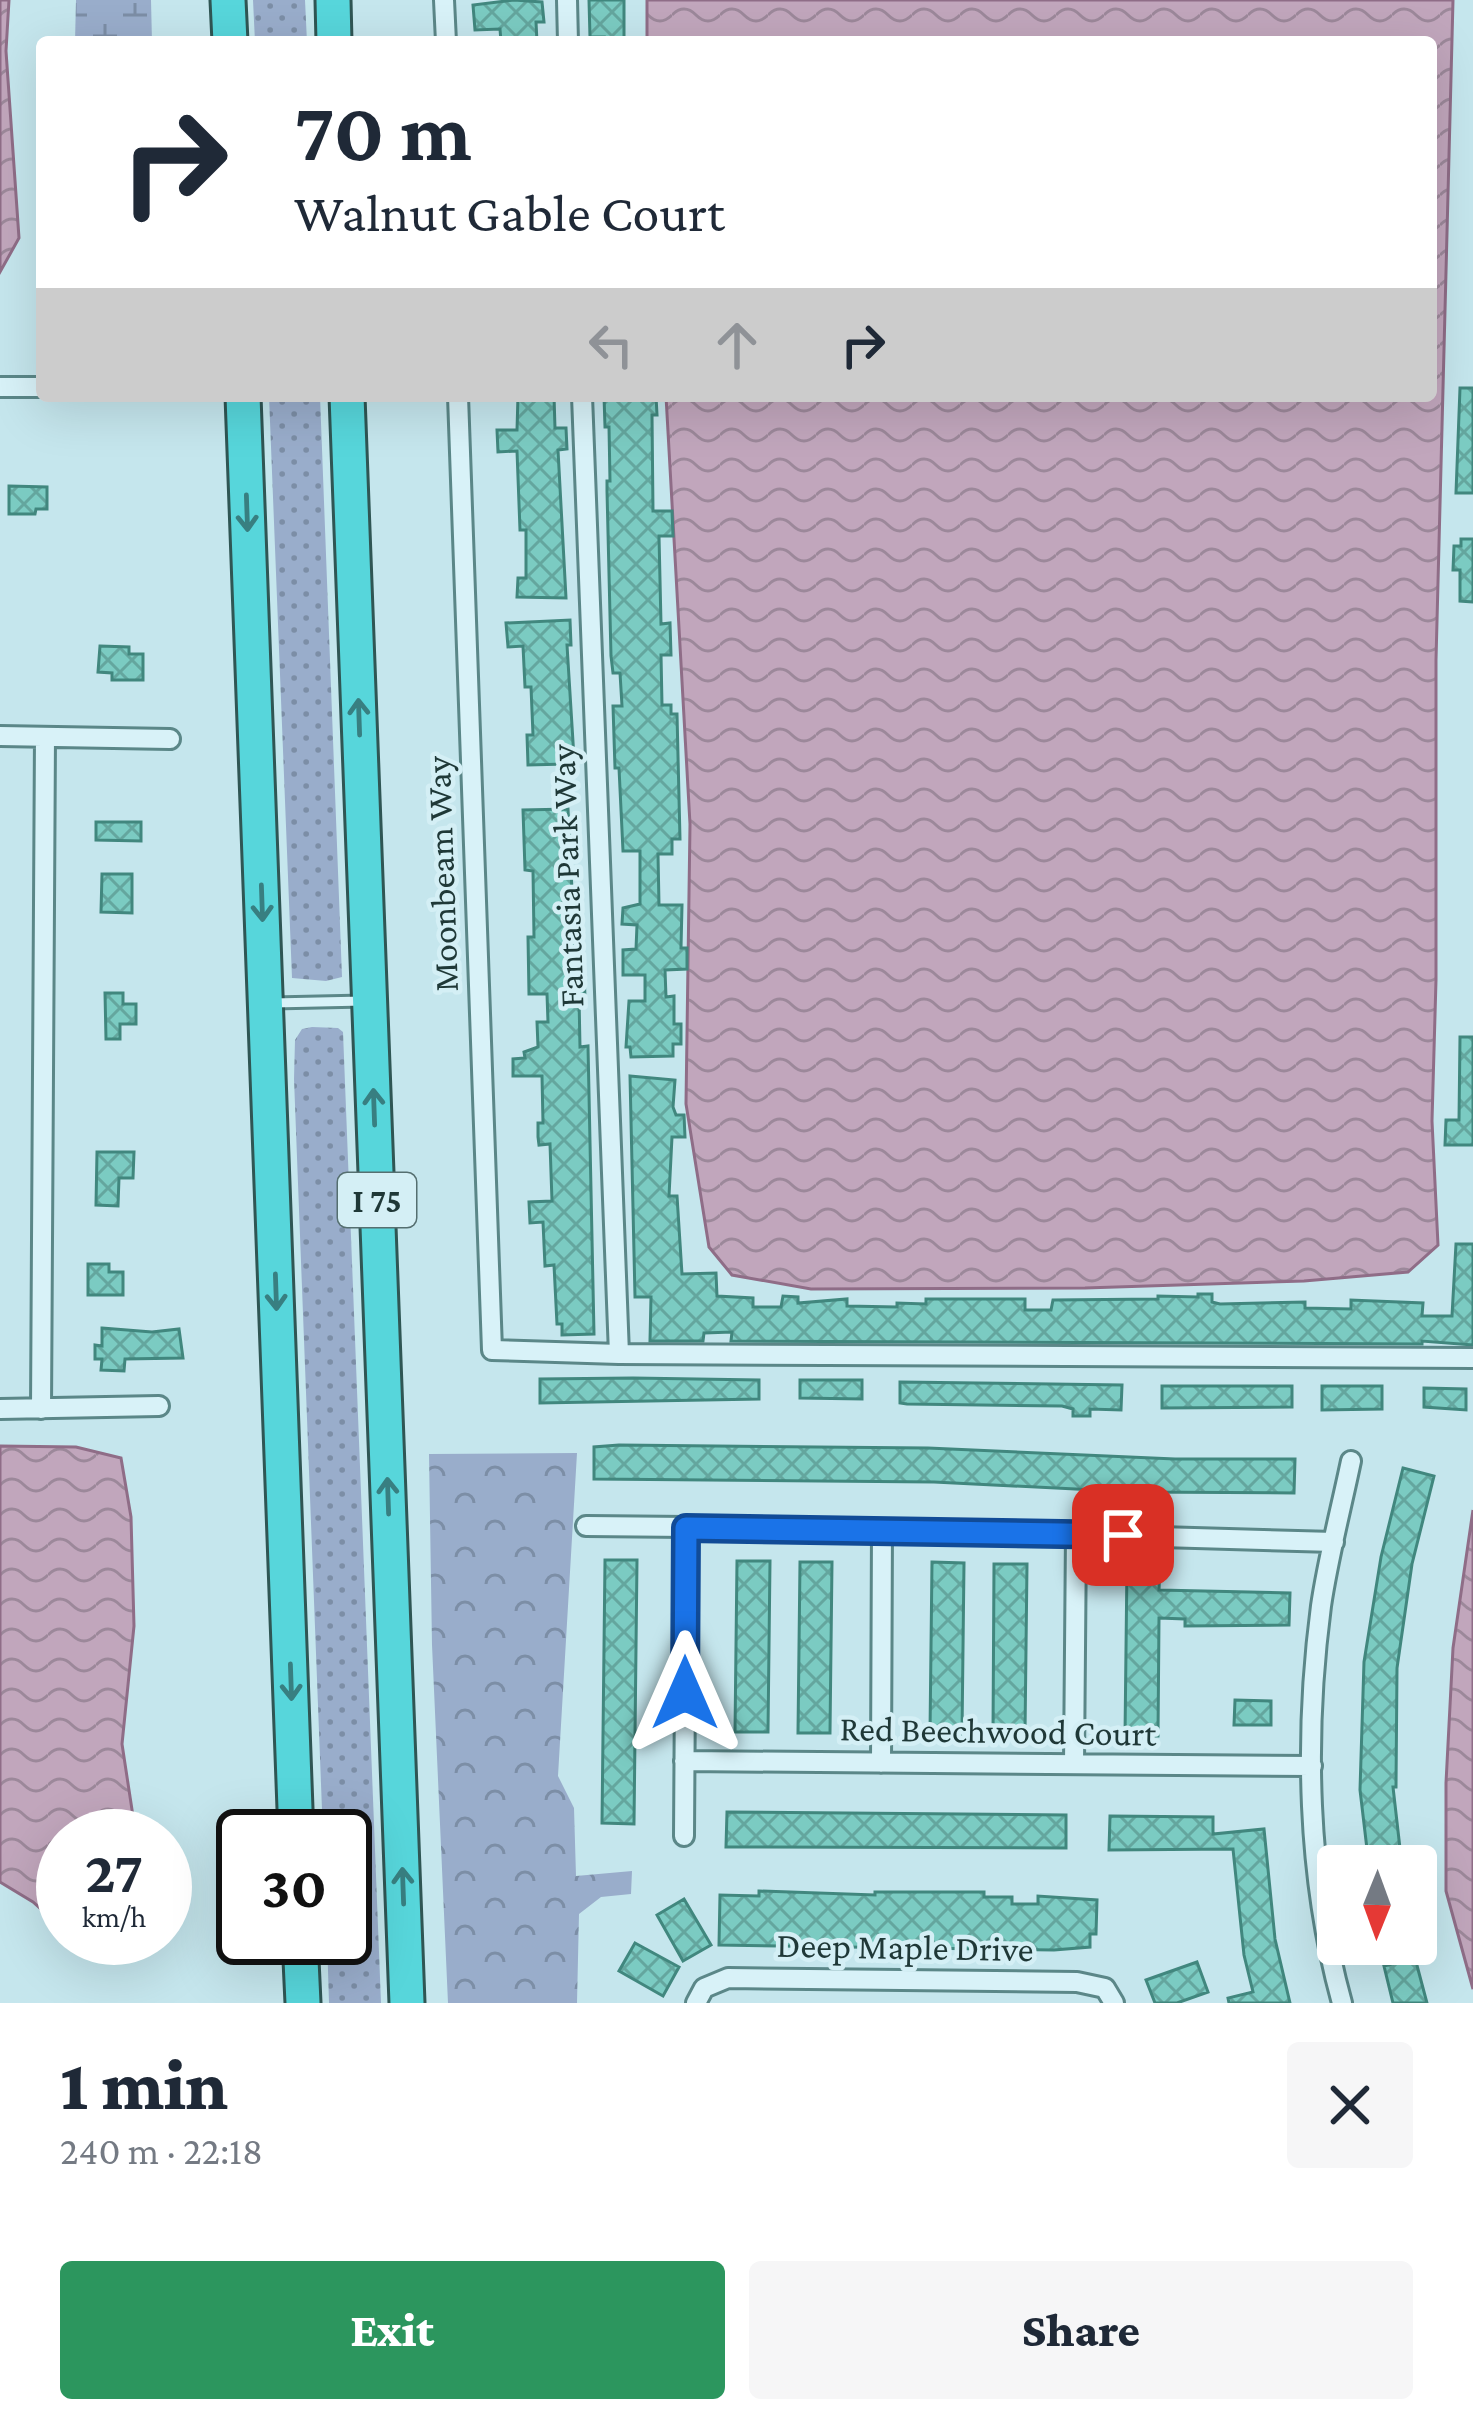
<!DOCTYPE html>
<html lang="en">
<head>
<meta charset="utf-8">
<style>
  :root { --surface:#fff; --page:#f6f6f7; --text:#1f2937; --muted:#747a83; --accent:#2c965e }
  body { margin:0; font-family:"Crimson Pro",serif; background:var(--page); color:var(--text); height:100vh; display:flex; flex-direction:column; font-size:45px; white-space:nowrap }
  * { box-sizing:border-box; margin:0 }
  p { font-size:39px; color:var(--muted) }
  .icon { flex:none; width:66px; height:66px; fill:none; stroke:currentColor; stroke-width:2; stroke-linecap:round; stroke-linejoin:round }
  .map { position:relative; height:2003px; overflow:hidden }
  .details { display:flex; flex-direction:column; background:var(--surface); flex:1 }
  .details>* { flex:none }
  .hud { position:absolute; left:36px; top:36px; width:1401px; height:366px; border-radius:12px; box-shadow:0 12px 48px #0002; background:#fff; color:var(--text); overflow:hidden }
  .needle { width:78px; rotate:181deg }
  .buttons { position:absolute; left:1317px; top:1845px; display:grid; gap:24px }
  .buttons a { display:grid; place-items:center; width:120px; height:120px; border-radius:12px; background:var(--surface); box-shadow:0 12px 48px #0002; font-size:60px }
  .speed { position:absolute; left:36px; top:1809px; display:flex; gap:24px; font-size:60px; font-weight:700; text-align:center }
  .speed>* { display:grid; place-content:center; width:156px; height:156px; border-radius:50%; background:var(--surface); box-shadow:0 12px 48px #0002; line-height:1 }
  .speed small { font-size:30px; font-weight:400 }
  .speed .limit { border:6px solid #111; border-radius:18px; background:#fff; color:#111 }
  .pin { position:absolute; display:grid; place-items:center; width:102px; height:102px; color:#fff; margin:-51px; border-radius:24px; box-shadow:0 6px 18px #0006 }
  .me { position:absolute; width:132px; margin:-66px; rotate:0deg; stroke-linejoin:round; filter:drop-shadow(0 0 9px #0008) }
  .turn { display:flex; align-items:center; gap:42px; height:252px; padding:0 60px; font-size:54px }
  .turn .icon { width:156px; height:156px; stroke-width:2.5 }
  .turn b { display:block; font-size:84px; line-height:102px }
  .lanes { display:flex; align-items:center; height:114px; padding:0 60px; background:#0003; justify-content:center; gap:60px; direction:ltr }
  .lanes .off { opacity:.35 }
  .round { display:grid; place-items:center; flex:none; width:126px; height:126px; border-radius:12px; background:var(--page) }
  .overview { display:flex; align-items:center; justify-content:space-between; height:204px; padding:0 60px }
  h1 { font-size:72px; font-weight:800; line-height:90px }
  .primary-button { display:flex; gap:24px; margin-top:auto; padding:24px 60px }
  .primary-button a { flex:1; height:138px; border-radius:12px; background:var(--accent); color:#fff; font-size:48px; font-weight:800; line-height:138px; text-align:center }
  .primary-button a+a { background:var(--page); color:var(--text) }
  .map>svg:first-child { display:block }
</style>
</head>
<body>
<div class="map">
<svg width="1473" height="2003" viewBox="0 0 1473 2003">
  <defs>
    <pattern id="grass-dots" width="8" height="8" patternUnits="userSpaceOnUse" patternTransform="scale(3)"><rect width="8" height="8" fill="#99adcb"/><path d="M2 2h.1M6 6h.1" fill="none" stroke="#7c8ea6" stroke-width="1.8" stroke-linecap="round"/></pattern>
    <pattern id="forest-crowns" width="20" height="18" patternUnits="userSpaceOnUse" patternTransform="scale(3)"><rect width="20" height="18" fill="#99adcb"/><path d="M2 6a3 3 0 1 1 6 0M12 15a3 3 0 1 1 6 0" fill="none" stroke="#7c8ea6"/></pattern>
    <pattern id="wetland-marsh" width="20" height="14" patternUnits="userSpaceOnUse" patternTransform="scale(3)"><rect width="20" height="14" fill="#99adcb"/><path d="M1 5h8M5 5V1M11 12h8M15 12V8" fill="none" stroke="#7c8ea6"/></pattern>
    <pattern id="water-waves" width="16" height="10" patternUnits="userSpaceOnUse" patternTransform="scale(3)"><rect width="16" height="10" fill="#c1a6bc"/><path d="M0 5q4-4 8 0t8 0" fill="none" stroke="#9c889a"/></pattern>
    <pattern id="building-cross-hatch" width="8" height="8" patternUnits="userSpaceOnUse" patternTransform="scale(3)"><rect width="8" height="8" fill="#7bcbc2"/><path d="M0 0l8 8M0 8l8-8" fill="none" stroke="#64a69e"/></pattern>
  </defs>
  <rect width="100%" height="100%" fill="#c5e6ed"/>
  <path fill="url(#grass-dots)" d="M253,0H305L307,42H255Z
    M269,396H320L342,977L326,981L292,978Z
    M312,1027L338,1028L343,1032L381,2003H329L327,1938H345V1836H323L294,1079L295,1040L302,1029Z"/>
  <path fill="url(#forest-crowns)" d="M577,1453L558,1776L574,1808L576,1876L632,1871L631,1894L601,1897L579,1914L577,2003H448L432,1645L429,1454Z"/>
  <path fill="url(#wetland-marsh)" d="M76,0H151L152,42H75Z"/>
  <path fill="url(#water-waves)" stroke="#8f6d87" stroke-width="3" d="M0,0H9L6,51L19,238L0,272Z
    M647,0H1453L1436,660V980L1432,1121L1438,1245L1408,1272L1304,1281L1085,1288L811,1289L732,1275L709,1247L686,1104L690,824L666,396H1431V42H647Z
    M0,1446L76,1447L121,1458L131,1517L134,1626L122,1744L136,1836H63V1929L33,1902L0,1882Z
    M1473,1510V1989L1446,1891V1783L1453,1648Z"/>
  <path fill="url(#building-cross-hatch)" stroke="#41877e" stroke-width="3" d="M514,0L542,2L544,22H536L537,42H501L500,29L475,30L473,5Z
    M589,0H624V42H603L604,37H590Z
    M1460,388H1473V493H1456Z
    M518,396H554L555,428H566L567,449L558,450L566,598L517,597L518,578H526V530H520L517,451L498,452L497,430H517Z
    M604,396H656L657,415H652L653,511H672L673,536H659L661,624L670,623L671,655H661L662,705H671V714H677L680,839H672V854H658L659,905H682L681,948H687V969L665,970L666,997L674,996V1024H681V1044H673V1056L631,1057L630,1047H626L629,1001H645V975H623V950L636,949L637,925L622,924L623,908L640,904V851H623L619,768H615L613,706H622L620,673H613L611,656L607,491V481H610L609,427H605Z
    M9,486L47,487V509H36L35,514H9Z
    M1461,539H1473V602L1460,601V570H1453L1454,546H1461Z
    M570,620L571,645H567L574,758H566V764L528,765L527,735H533L531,687H525L523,646L508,647L506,623Z
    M100,646L129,647V654H143V680H112V673L98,672Z
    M568,809L576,972H584L585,997H579L580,1047L588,1046L594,1334L562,1335V1324H557L554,1265L545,1266L543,1222L530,1223L529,1202L552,1201L550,1144L539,1145L538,1137V1123H543L542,1076H513V1059L525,1058L524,1052L538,1047L537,1022H548L547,994H529L528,937H534L533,871L525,870L523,810Z
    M96,822H141V841L96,840Z
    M102,874H132V913L101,912Z
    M105,993H123V1004H136V1024H120V1039H106Z
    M1460,1037H1473V1145H1445L1446,1120H1459Z
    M630,1076L675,1080L673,1107L676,1115H684L685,1137H672L669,1196H677L682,1274L716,1273L717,1296L753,1298V1307H781L783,1296L798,1297V1303L847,1299V1306L897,1307V1303L926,1304V1299H1025V1310H1051L1053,1300L1158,1299V1296L1198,1297V1294H1212V1302L1220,1304L1305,1302V1308L1351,1309V1300L1423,1303L1422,1316H1452L1456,1244H1473V1345L1422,1341V1344L731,1341L732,1332L704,1333L703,1341H650L651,1297H635Z
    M97,1152H134L133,1178H119L118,1206L96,1205Z
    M88,1264H109V1272H123V1295H88Z
    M102,1328L152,1332L179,1329L183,1358L125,1359L124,1371L101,1370L102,1359H95V1345L102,1346Z
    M633,1378L759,1380V1399L540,1403V1379Z
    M800,1380H862V1399L800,1398Z
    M900,1382L1122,1385L1121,1410L1090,1409V1416H1073V1409L1062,1406L907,1404L900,1403Z
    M1162,1386H1292V1407L1162,1408Z
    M1322,1386H1382V1409L1322,1410Z
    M1424,1388L1466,1389V1410L1424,1407Z
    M619,1445L928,1448L1175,1459H1295L1294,1493L1135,1492L934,1482L594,1479V1447Z
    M1403,1468L1434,1476L1412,1564L1397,1668L1396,1787H1393L1402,1866H1369L1360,1790L1364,1662L1381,1557Z
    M605,1560H637L634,1824L602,1823Z
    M737,1561H770L768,1732H735Z
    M800,1562H832L830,1733H798Z
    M932,1562L964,1563L962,1734L930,1733Z
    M994,1564H1027L1025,1734H993Z
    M1127,1564H1160L1159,1590L1290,1593L1289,1625L1185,1626V1619L1159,1618L1158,1736H1125Z
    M1235,1700L1271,1701V1725H1234Z
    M727,1812L1066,1815V1848L726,1847Z
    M1110,1816L1213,1817V1834L1264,1829L1275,1939L1290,2003H1229L1228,1998L1253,1992L1244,1955L1233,1849L1109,1850Z
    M759,1891L875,1895V1892H984V1897H1012V1904H1038V1896L1097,1900L1096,1934H1090V1947L1054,1950L719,1945L720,1895L759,1896Z
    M684,1899L711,1945L683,1961L657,1915Z
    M635,1943L679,1967L663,1996L619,1971Z
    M1415,1958L1427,2003H1393L1384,1966Z
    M1197,1962L1208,1992L1177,2003H1155L1146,1980Z"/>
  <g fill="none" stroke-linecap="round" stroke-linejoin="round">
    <g stroke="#5b8788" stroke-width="15">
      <path id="lane" d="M273,1003L364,1001"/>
    </g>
    <g stroke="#5b8788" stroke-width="24">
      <path id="street" d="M444,0L446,42
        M567,0L568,42
        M0,387H42
        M458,396L492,1350L619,1354L1473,1358
        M582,396L619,1354
        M0,736L170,739
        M0,1409L159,1406
        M41,1409L45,737
        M586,1526L882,1529L1334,1542
        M684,1761L1312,1766
        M881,1763L882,1529
        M1074,1764L1076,1534
        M684,1836L686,1528
        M696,2003L704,1988L728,1978L1077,1982L1105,1988L1114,2003
        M1342,2003C1307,1877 1304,1736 1321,1606C1328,1558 1341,1509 1351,1461"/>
    </g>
    <g stroke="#2f5654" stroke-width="39">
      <path id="highway" d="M228,0L230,42
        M333,0L334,42
        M243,396L296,1836
        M347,396L407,2003
        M300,1938L303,2003"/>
    </g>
    <use href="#lane" stroke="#d8f2f8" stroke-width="9"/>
    <use href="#street" stroke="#d8f2f8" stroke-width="18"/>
    <use href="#highway" stroke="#57d6db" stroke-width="33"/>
  </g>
  <defs><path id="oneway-shaft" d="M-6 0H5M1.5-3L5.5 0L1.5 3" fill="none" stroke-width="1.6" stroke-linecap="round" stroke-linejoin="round" transform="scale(3)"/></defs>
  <g stroke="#387f81">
    <use href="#oneway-shaft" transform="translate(247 513) rotate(88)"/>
    <use href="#oneway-shaft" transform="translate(359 717) rotate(-92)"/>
    <use href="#oneway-shaft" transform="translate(262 903) rotate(88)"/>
    <use href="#oneway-shaft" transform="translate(374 1107) rotate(-92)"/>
    <use href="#oneway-shaft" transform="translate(276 1292) rotate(88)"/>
    <use href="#oneway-shaft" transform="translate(388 1496) rotate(-92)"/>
    <use href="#oneway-shaft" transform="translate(291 1682) rotate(88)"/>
    <use href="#oneway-shaft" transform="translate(403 1886) rotate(-92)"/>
  </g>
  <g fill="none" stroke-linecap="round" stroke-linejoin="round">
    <g stroke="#114b97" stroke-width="30">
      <path id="route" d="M685,1693L686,1528L1123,1535"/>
    </g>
    <use href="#route" stroke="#1a73e8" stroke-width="21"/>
  </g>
  <g text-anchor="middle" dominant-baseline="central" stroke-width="9" stroke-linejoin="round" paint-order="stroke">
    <rect fill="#d4eff5" stroke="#556f70" stroke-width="3" x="338" y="1173" width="78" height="54" rx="9"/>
    <g font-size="33" font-weight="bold" fill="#1f3837">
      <text x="377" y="1200">I 75</text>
    </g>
    <g font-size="36" fill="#1f3837" stroke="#d4eff5">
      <text transform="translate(442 874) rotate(-92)">Moonbeam Way</text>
      <text transform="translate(567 876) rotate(-92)">Fantasia Park Way</text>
      <text transform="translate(998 1731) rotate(1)">Red Beechwood Court</text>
      <text transform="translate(905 1947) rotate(1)">Deep Maple Drive</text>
    </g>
  </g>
</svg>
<div class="buttons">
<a><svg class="needle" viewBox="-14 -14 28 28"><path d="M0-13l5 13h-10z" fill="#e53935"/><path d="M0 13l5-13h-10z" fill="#747a83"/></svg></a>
</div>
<div class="speed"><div>27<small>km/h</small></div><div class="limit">30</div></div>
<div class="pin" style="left:1123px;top:1535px;background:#d93025"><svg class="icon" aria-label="arrive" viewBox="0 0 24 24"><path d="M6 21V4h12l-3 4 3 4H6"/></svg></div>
<svg class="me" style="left:685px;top:1693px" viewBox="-20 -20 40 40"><path d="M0-17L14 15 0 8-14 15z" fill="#1a73e8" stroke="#fff" stroke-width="4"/></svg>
<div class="hud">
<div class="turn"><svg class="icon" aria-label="right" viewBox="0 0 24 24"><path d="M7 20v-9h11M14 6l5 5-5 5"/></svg><div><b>70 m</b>Walnut Gable Court</div></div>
<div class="lanes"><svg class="icon off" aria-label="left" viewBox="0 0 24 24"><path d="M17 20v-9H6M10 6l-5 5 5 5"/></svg><svg class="icon off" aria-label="ahead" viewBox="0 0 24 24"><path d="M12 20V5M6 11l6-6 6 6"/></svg><svg class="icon" aria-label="right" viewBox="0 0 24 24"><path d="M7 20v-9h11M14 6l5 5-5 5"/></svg></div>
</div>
</div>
<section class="details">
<div class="overview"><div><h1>1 min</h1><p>240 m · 22:18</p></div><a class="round"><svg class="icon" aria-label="close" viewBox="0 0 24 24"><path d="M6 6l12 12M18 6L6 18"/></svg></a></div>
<div class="primary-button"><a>Exit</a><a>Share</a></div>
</section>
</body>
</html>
